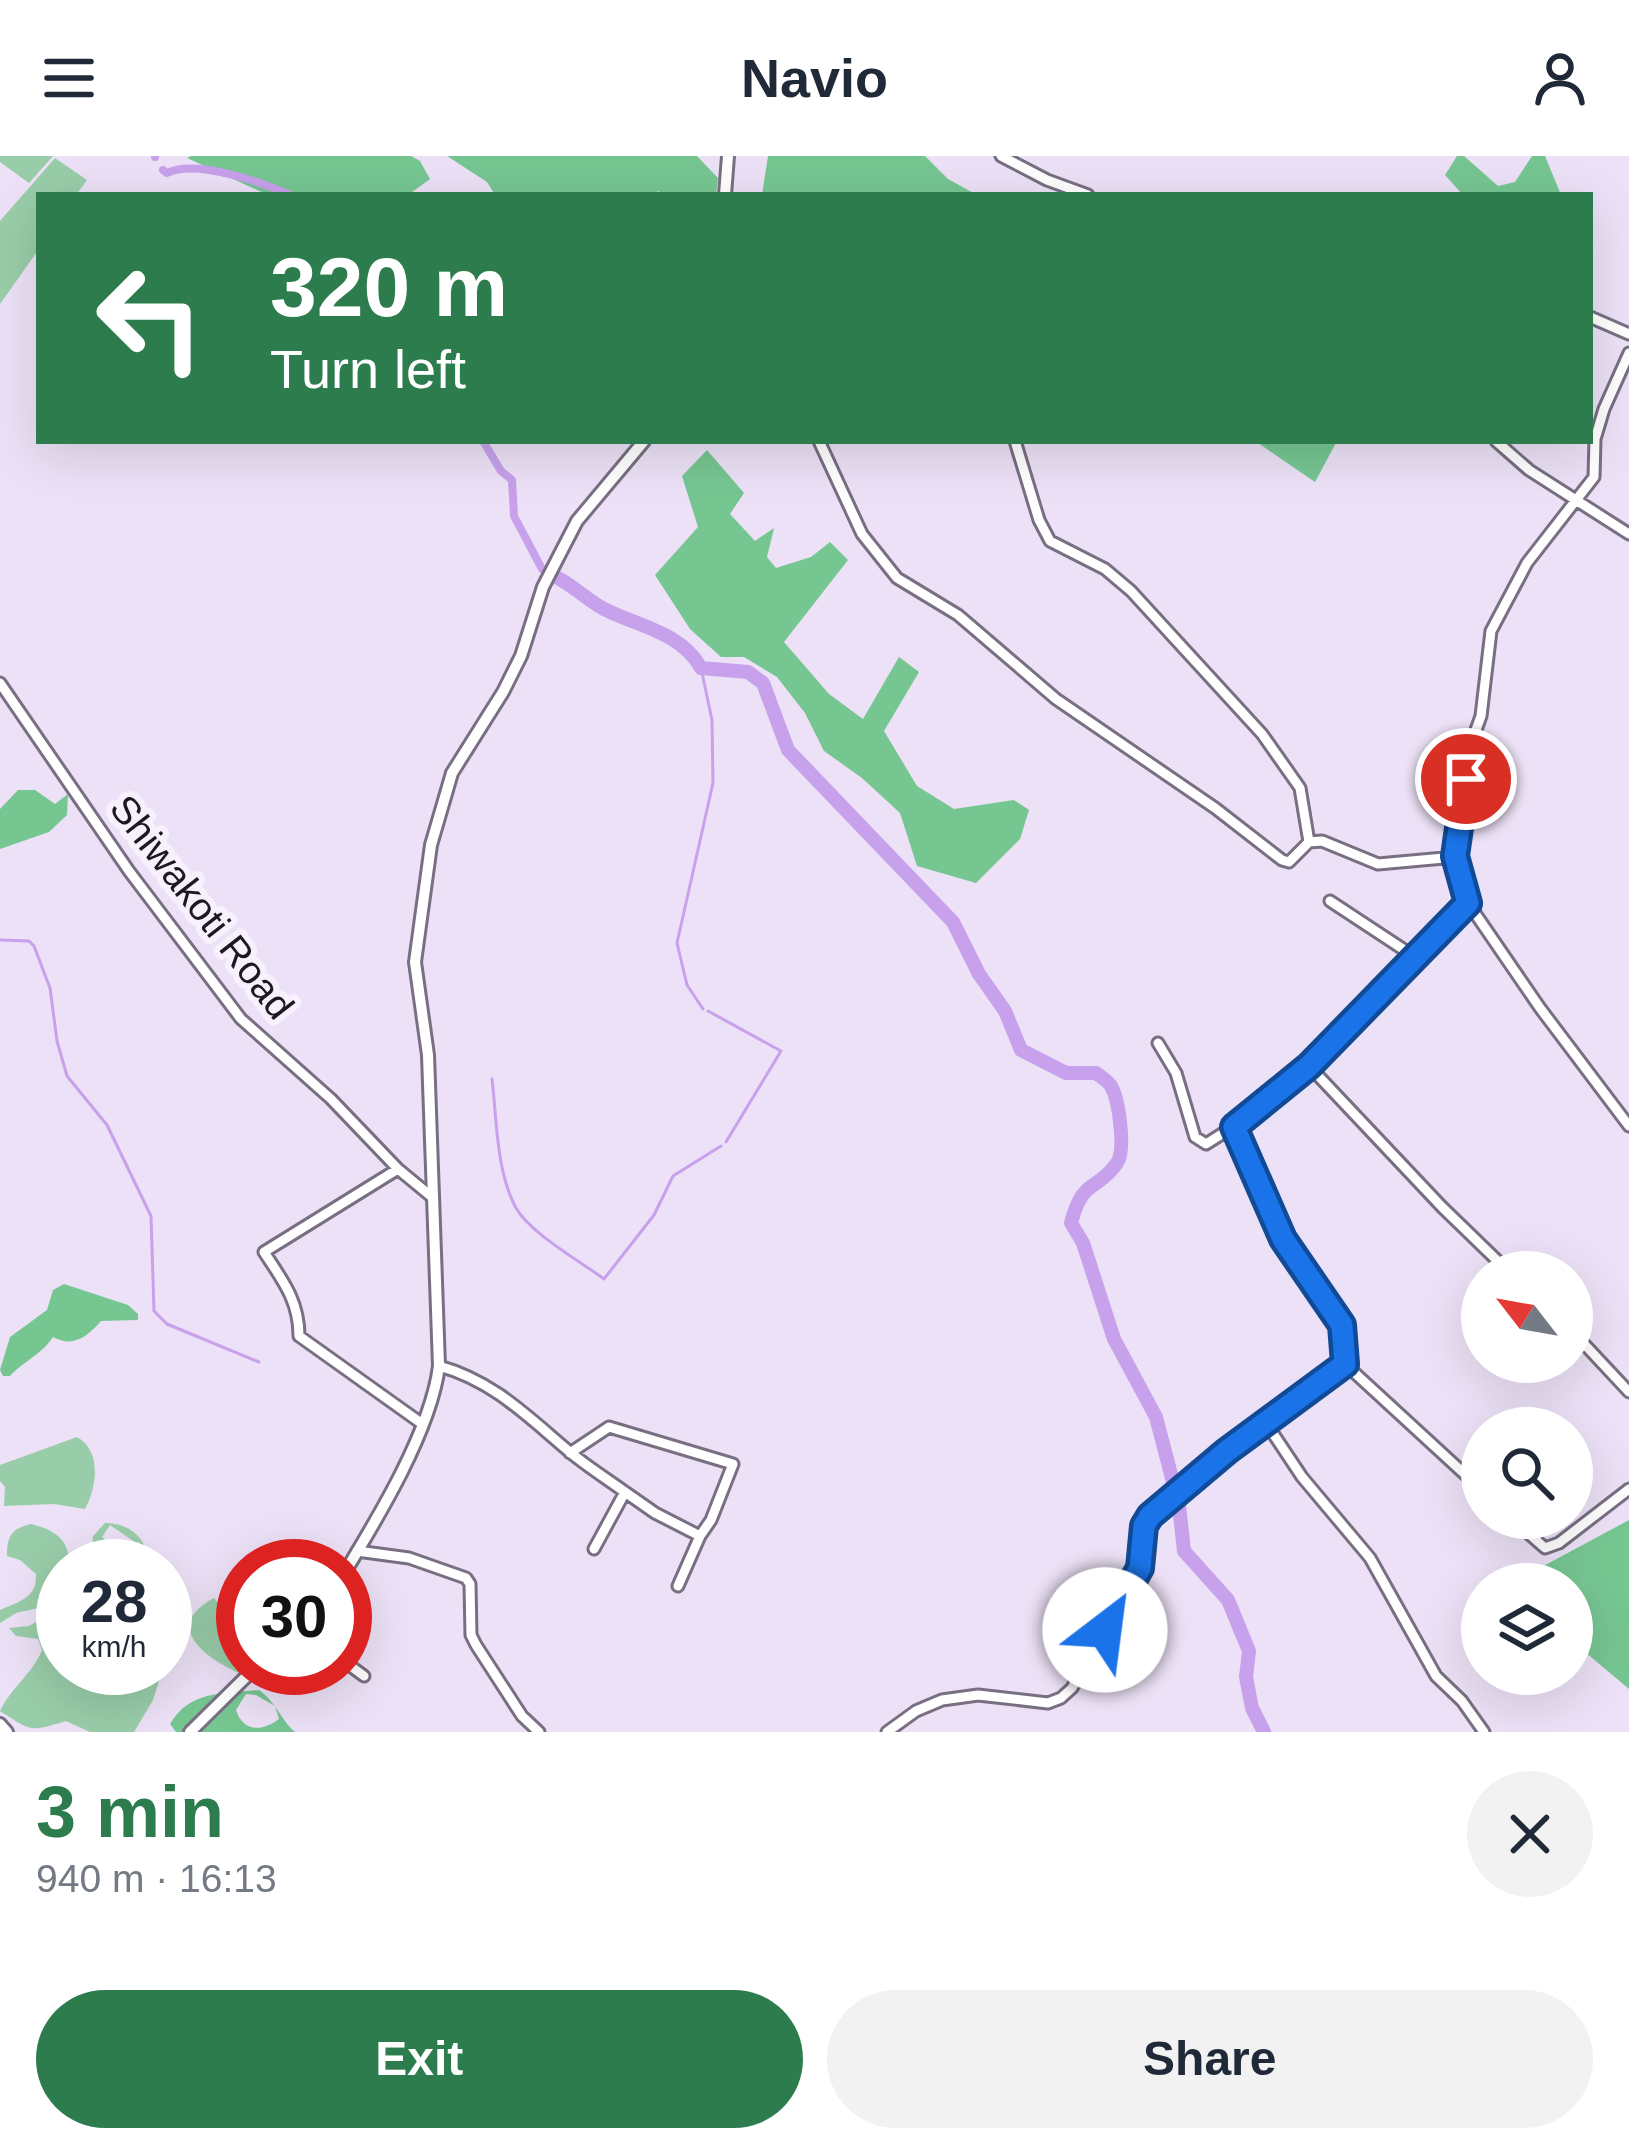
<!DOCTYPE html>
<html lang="en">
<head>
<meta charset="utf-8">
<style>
  :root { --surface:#fff; --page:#f2f2f3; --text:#1f2937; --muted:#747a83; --accent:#2c7c4d }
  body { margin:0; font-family:Helvetica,sans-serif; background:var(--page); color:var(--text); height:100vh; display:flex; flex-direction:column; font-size:45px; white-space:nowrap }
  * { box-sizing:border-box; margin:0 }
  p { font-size:39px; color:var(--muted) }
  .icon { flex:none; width:66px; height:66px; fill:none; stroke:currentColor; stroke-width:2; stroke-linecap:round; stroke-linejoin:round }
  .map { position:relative; height:1576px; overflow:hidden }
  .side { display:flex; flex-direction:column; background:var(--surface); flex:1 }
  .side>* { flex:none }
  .guide { position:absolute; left:36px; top:36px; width:1557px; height:252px; border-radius:0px; box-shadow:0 12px 48px #0002; background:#2c7c4d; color:#fff; overflow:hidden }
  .needle { width:78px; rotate:301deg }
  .fabs { position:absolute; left:1461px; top:1095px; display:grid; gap:24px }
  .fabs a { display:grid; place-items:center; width:132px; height:132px; border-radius:50%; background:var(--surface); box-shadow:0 12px 48px #0002; font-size:60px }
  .speed { position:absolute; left:36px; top:1383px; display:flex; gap:24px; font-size:60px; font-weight:700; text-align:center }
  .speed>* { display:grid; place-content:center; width:156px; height:156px; border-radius:50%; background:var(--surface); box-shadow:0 12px 48px #0002; line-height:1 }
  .speed small { font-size:30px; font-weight:400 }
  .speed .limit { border:18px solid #d22; background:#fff; color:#111 }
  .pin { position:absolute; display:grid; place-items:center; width:102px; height:102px; color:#fff; margin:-51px; border:6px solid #fff; border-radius:50%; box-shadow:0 3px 12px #0007 }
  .me { position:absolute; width:132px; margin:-66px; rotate:30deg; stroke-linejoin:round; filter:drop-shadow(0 0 9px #0008) }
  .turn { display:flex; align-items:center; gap:42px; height:252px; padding:0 36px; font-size:54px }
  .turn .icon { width:156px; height:156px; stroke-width:2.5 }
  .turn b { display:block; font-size:84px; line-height:102px }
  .round { display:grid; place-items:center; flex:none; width:126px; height:126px; border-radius:63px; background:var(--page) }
  .overview { display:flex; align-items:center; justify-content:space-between; height:204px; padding:0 36px }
  h1 { font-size:72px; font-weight:700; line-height:90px; color:var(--accent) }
  .action { display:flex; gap:24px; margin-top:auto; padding:24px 36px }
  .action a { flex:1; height:138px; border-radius:72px; background:var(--accent); color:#fff; font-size:48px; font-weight:700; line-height:138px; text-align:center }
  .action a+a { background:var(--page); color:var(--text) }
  header { display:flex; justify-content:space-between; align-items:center; height:156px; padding:0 36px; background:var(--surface); font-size:54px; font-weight:700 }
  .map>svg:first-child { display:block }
</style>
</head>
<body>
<header><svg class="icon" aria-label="menu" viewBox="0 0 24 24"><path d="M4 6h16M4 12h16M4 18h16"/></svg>Navio<svg class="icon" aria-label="person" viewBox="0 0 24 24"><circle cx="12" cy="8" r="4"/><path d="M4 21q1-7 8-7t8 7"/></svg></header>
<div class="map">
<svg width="1629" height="1576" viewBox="0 0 1629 1576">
  <rect width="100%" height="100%" fill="#ece1f6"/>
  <path fill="#99cda9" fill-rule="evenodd" d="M0,0H53L29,27L0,6Z
    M55,2L87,24L76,39H39V93L0,148V65Z
    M77,1281C102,1295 97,1331 85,1353L54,1348L4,1350L5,1331L0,1325V1309Z
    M105,1367C133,1368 146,1383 151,1410H91L93,1380ZM110,1369L142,1391V1401L132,1407L102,1381Z
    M31,1368C55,1374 70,1383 69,1410H63V1426L38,1452L16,1457L0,1467V1454C20,1445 37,1442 36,1418L20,1404L7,1400C7,1380 11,1373 31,1368Z
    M214,1442L243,1476V1512H248L241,1518C208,1504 160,1471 214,1442Z
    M63,1451V1512H163L153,1544L134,1576H90L66,1565C29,1576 33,1576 0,1555C10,1533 33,1517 42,1494L38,1483L16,1480L9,1472L29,1470Z"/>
  <path fill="#76c692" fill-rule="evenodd" d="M191,0H411L420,5L430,23L408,39H268L187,2Z
    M447,0H697L718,22L716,39H665L658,35L655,39H495L487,26Z
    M768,0H925L948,23L977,39H762Z
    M1457,0H1464L1498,30L1515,26L1532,0H1545L1561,39H1463L1445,19Z
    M1255,285H1337L1315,326Z
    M707,294L744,337L730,358L755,385L774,372L767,401L776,412L811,401L830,386L848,404L784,486L829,538L863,563L899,501L919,516L884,575L917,630L954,653L1014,644L1029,654L1020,683L976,727L917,710L900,657L862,622L824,595L805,557L777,521L744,501H721L690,473L655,419L698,371L682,320Z
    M18,634H35L55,648L68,638L67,659L49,676L0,693V653Z
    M64,1128L128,1149L138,1158V1164L101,1165C87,1181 73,1192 53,1181C41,1199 25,1204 10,1220H3L0,1214L10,1181L47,1154L53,1134Z
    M1629,1364V1533L1572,1485V1428H1528L1523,1421Z
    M259,1534C277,1547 280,1563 295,1576H176L170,1568C190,1534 223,1538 259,1534ZM246,1538L256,1539L275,1550L279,1563C262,1576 243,1576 236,1554Z"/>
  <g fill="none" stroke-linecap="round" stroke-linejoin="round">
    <path stroke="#c7a1eb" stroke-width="3" d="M701,512L712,564L713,627L677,787L687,829L703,853
      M0,784L29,785L34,790L50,832L57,885L67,920L107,969L151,1060L154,1155L167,1168L259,1206
      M708,855L781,895L726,986
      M492,923C497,964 496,1015 516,1052C530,1077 580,1105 604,1123L654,1059L673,1020L721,990"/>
    <path stroke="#c7a1eb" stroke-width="8" d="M155,1V0
      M163,14L167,17C196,3 261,26 290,39
      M483,285L501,315L512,324L514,360L542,413"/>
    <path stroke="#c7a1eb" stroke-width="14" d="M556,421C574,430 587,444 604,453C637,470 681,476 701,512L748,516L763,527L788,594L953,766L979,818L1005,855L1021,894L1066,917H1096C1101,921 1107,924 1111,930C1119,944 1126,994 1117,1007C1097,1036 1083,1021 1071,1067L1083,1087L1114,1183L1156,1261L1179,1349L1184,1395L1228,1444L1249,1495L1246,1521L1252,1552L1264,1576"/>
    <g stroke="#786f82" stroke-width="15">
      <path id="minor" d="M1001,0L1047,24L1088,39
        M1590,161L1629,178
        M819,285L862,378L897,422L958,459L1056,543L1215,652L1282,704L1289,706L1309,686
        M1015,285L1039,364L1050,385L1105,413L1131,435L1262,578L1300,632L1309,686
        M1496,285L1529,314L1629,378
        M0,527L129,715L241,863L331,943L398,1013L432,1041
        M1309,686L1322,685L1378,708L1455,701
        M1330,745L1415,801
        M1468,747L1455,701L1472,585L1481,560L1491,475L1527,407L1594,321L1595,283L1604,253L1629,197
        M1158,887L1176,917L1195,981L1206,988C1307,927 1385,830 1468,747L1540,852L1629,970
        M1309,910L1442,1051L1509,1116
        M1234,971L1283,1083L1342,1169L1345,1208L1482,1334
        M398,1013L264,1096C283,1125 299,1145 299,1180L421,1267
        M1572,1175L1629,1236
        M439,1210C494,1225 529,1262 571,1297C588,1311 607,1323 625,1336L594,1393
        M1266,1267L1302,1321L1370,1402L1436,1520L1462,1545L1484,1576
        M570,1297L609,1271L733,1308L711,1364L700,1380
        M625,1336L655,1357L700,1380L678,1430
        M1511,1362L1545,1392L1559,1387L1629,1333
        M357,1395L409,1402L466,1422L470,1428L471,1479L476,1489L522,1560L539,1576
        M345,1506L364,1520
        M887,1576L916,1555L942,1544L978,1539L1048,1547L1061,1542L1072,1532L1140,1412L1145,1370L1150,1360L1227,1295L1345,1208"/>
    </g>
    <g stroke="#786f82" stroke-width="16">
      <path id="tertiary" d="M725,39L728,0
        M345,1416C379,1360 431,1274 439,1210L428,899L415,806L431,689L452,617L503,536L521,500L543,431L562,394L577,365L644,285
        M0,1568L7,1576
        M190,1576L255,1512"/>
    </g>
    <use href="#minor" stroke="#fff" stroke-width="9"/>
    <use href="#tertiary" stroke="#fff" stroke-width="10"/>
  </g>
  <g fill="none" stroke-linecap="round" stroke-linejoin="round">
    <g stroke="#114b97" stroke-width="30">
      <path id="route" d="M1105,1474L1140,1412L1144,1370L1150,1360L1227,1295L1345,1208L1342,1169L1283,1083L1234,971L1309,910L1468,747L1455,700L1466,623"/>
    </g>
    <use href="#route" stroke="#1a73e8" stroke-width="21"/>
  </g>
  <g text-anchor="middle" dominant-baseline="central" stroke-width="12" stroke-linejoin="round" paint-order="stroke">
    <g font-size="39" fill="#1c1820" stroke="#f7f1fd">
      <text transform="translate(202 751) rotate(52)">Shiwakoti Road</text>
    </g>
  </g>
</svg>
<div class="fabs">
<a><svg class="needle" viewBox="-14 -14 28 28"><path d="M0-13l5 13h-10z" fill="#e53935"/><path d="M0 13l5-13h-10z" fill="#747a83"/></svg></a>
<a><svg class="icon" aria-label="search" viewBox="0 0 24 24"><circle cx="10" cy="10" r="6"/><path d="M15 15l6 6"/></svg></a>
<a><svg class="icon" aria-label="layers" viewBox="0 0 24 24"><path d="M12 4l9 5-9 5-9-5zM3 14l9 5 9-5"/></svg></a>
</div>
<div class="speed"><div>28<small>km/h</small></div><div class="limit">30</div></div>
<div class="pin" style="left:1466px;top:623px;background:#d93025"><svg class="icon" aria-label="arrive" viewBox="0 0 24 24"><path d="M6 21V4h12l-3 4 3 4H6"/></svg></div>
<svg class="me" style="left:1105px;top:1474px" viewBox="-20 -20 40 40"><circle r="19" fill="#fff"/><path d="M0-13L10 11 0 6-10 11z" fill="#1a73e8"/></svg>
<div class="guide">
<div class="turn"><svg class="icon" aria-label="left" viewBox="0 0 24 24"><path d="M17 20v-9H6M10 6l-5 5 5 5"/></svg><div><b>320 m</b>Turn left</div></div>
</div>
</div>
<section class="side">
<div class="overview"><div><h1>3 min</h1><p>940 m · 16:13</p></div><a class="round"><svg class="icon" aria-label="close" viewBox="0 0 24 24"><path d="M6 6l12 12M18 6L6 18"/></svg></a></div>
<div class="action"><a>Exit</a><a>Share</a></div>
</section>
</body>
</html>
